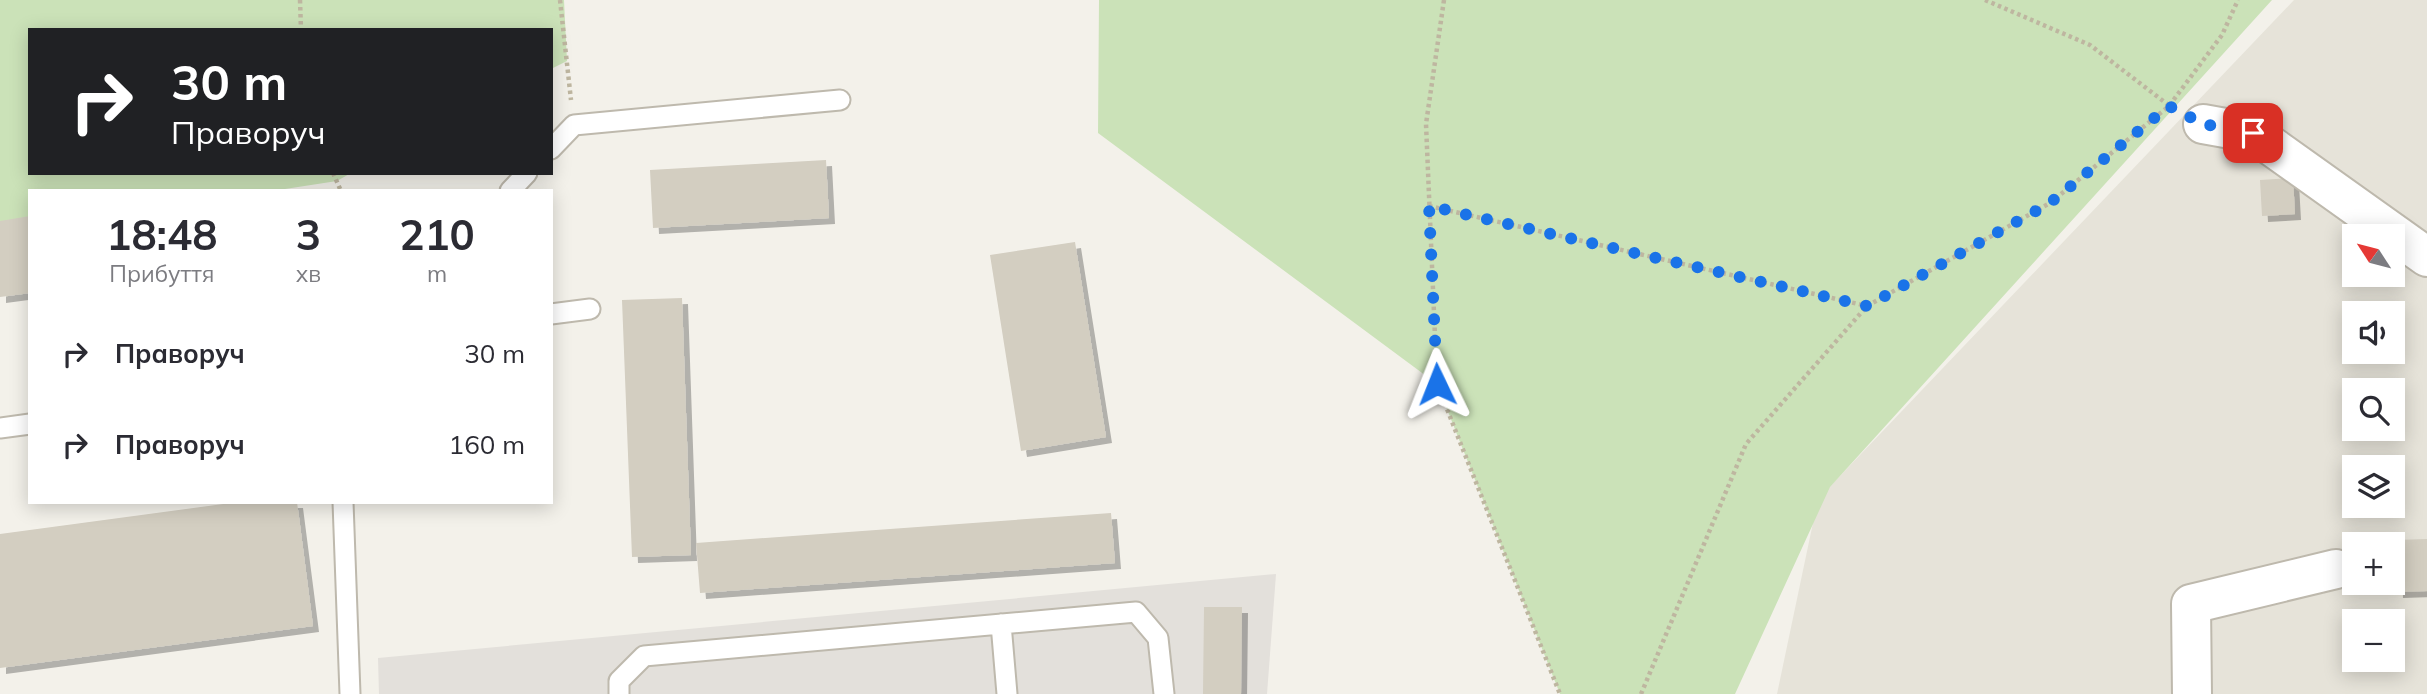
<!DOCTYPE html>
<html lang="uk">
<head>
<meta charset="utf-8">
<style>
  :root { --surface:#fff; --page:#f2f2f3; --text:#2b2b33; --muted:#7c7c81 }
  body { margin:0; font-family:Mulish,sans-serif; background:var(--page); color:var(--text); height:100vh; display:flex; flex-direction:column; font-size:26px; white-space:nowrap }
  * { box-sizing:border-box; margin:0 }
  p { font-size:23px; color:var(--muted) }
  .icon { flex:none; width:38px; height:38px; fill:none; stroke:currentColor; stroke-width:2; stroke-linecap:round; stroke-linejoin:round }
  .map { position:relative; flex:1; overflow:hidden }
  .drawer { position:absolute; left:28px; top:189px; width:525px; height:315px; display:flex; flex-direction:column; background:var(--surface); border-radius:0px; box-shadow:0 4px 18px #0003 }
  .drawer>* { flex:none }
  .hud { position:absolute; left:28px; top:28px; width:525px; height:147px; border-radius:0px; box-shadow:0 4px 18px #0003; background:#202124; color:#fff; overflow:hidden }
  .needle { width:46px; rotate:306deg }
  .buttons { position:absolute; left:2342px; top:224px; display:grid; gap:14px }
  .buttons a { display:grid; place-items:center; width:63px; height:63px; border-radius:0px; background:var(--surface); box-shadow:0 4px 18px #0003; font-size:35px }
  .pin { position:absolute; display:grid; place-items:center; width:60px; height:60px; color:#fff; margin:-30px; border-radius:14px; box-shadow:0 4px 10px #0006 }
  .me { position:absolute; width:77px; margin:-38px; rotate:358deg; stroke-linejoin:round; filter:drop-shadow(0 0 5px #0008) }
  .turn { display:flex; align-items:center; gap:24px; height:147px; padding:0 28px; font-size:32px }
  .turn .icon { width:91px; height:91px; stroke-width:2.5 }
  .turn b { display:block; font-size:49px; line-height:60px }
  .eta { display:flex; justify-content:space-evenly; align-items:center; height:119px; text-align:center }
  .eta b { font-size:42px; font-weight:700; line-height:49px }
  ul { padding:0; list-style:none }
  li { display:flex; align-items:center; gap:21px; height:91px; padding:0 28px }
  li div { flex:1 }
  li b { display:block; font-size:26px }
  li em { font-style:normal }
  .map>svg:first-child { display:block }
</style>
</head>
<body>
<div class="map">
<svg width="2427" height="694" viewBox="0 0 2427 694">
  <defs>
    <filter id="shadow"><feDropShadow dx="6" dy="6" stdDeviation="0" flood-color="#0004"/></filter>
  </defs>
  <rect width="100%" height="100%" fill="#f3f1ea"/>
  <path fill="#e6e3d9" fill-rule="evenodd" d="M2294,0H2427V694H1777L1818,499ZM2354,236H2392V275H2354ZM2354,313H2392V352H2354ZM2354,390H2392V429H2354ZM2354,467H2392V506H2354ZM2354,544H2392V583H2354ZM2354,621H2392V660H2354Z"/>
  <path fill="#e3e0db" d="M1276,574L1267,694H379L378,658Z"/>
  <path fill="#cbe2b8" d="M0,0H564L567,61L551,69V30H30V173H351L337,181L272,191H30V228L0,233Z
    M1099,0H2272L1830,487L1735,694H1560L1437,384L1098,133Z"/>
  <path fill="#d3cec1" filter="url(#shadow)" d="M826,160L829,218L653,228L650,170Z
    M2293,178L2295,214L2262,216L2260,180Z
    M30,216V293L0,297V221Z
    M1075,242L1106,437L1021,451L990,255Z
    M682,298L691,555L632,557L622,300Z
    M238,502H297L313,626L0,668V534Z
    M1111,513L1115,563L700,593L696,543Z
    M2427,539V591L2397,592L2395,540Z
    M1204,607H1242L1241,694H1203Z"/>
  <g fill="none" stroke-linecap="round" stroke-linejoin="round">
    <g stroke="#beb9ad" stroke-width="23">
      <path id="service" d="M551,149L574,125L840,100
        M510,191L527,173
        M551,314L590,309
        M0,428L30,424
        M343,502L350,694
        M1001,624L1007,694
        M619,694V681L644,656L1136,612L1158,638L1164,694"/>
    </g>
    <g stroke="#beb9ad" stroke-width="42">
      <path id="minor" d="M2203,124L2253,133L2427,257
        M2192,694L2191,604L2336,569"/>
    </g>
    <path stroke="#beb6a0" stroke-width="4.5" stroke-dasharray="3.5 3.5" stroke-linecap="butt" d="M300,0L301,30
      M560,0L571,100
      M1444,0L1426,124L1437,384L1560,694
      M1985,0L2090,45L2171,107
      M333,173L341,191
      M1429,206L1867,306
      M1641,694L1746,444L1867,306L2050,203L2169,106L2222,35L2238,0"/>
    <use href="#service" stroke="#fff" stroke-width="19"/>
    <use href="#minor" stroke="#fff" stroke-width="38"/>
  </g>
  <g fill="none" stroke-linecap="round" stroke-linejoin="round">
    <path stroke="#1a73e8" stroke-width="12" stroke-dasharray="0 21.6" d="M1437,384L1429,206L1867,306L2050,203L2169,106L2203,124L2253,133"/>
  </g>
</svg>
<div class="buttons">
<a><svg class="needle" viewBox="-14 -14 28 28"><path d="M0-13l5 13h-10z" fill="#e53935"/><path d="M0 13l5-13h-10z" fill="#7c7c81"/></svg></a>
<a><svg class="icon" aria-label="sound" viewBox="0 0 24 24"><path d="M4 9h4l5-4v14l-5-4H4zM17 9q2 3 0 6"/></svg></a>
<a><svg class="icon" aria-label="search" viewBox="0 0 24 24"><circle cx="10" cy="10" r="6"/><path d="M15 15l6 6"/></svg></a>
<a><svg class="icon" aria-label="layers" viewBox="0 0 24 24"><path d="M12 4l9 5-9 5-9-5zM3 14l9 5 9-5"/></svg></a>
<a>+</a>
<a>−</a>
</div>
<div class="pin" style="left:2253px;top:133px;background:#d93025"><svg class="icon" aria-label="arrive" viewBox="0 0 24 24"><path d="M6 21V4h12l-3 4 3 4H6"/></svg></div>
<svg class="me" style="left:1437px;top:384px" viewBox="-20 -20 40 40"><path d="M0-17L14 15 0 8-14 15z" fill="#1a73e8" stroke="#fff" stroke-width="4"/></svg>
<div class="hud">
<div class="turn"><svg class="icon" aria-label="right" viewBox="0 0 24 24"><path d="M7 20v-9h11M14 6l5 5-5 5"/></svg><div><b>30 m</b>Праворуч</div></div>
</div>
<section class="drawer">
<div class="eta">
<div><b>18:48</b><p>Прибуття</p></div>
<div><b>3</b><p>хв</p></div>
<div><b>210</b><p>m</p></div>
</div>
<ul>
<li><svg class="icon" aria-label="right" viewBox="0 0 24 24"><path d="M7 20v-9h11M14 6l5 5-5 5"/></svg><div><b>Праворуч</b></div><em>30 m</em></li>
<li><svg class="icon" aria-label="right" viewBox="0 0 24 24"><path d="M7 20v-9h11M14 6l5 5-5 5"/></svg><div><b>Праворуч</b></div><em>160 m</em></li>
</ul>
</section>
</div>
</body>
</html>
